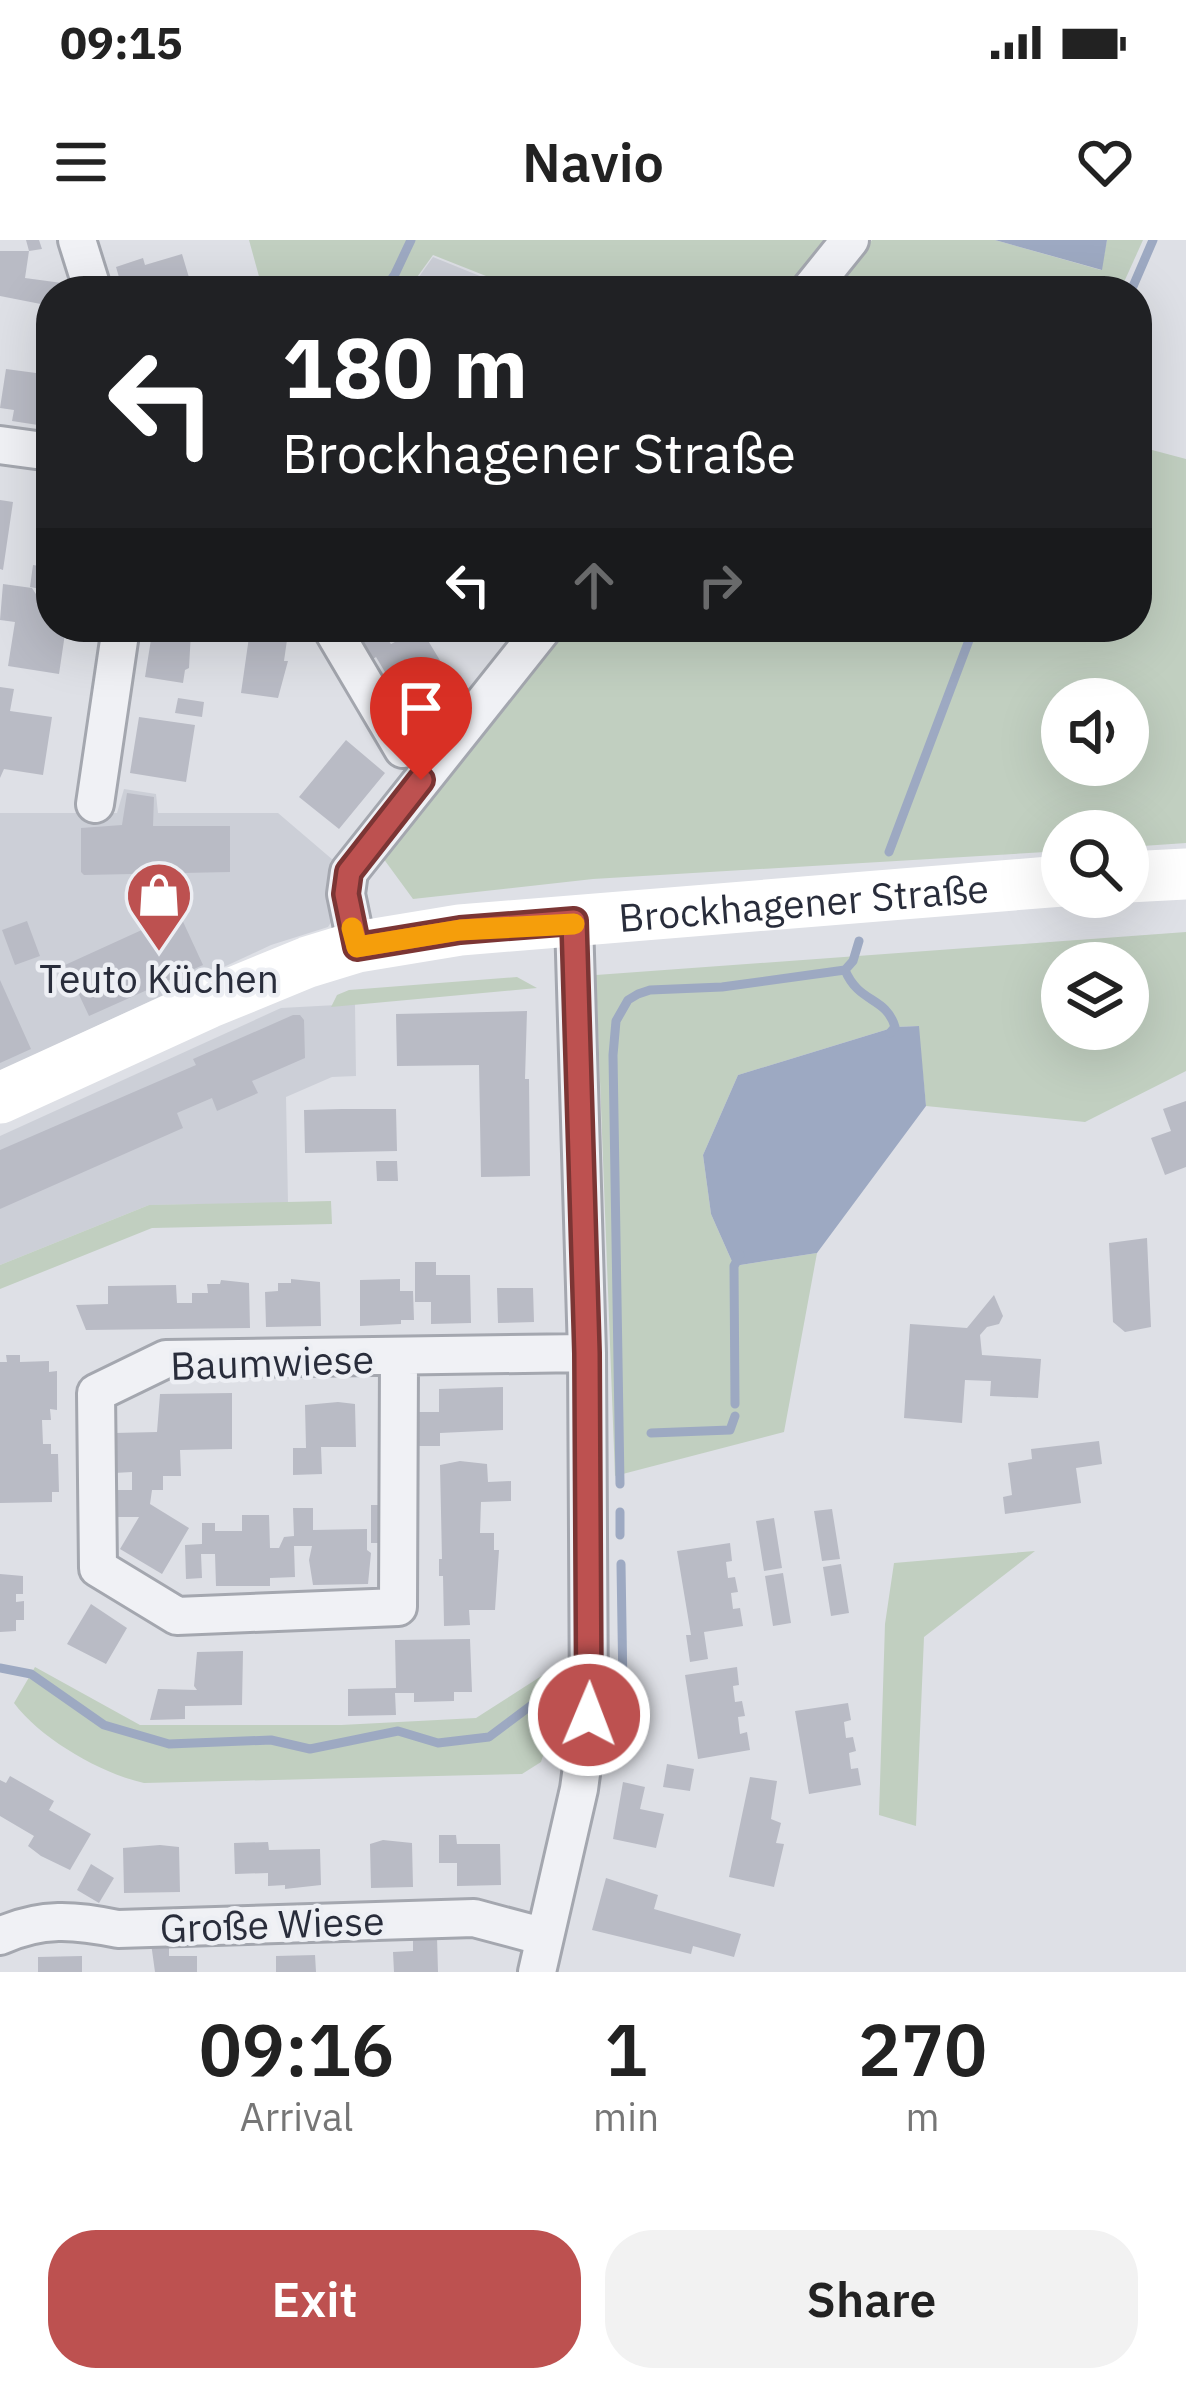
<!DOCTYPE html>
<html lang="en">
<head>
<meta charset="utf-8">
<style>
  :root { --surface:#fff; --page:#f2f2f2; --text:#222; --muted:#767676; --accent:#bd5150 }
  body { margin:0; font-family:"IBM Plex Sans",sans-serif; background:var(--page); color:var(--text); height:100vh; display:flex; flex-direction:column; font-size:45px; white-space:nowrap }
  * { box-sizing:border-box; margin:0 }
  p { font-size:39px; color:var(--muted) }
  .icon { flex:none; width:66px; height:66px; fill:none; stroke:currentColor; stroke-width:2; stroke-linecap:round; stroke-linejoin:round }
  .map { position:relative; height:1732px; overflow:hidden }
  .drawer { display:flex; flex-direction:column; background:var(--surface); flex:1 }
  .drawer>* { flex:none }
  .hud { position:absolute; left:36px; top:36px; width:1116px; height:366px; border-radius:48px; box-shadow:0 12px 48px #0002; background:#202124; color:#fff; overflow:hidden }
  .tools { position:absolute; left:1041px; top:438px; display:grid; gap:24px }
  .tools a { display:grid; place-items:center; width:108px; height:108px; border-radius:50%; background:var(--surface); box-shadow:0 12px 48px #0002; font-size:60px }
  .pin { position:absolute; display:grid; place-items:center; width:102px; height:102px; color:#fff; margin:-123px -51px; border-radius:50% 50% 50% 0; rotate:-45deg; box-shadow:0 0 12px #0007 }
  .pin .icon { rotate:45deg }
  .me { position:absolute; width:132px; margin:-66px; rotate:1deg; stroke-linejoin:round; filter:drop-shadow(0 0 9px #0008) }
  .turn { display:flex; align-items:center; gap:42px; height:252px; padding:0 48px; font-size:54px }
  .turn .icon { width:156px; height:156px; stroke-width:2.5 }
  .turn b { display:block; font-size:84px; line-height:102px }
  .lanes { display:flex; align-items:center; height:114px; padding:0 48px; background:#0003; justify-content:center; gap:60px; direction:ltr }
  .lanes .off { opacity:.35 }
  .eta { display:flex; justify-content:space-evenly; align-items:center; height:204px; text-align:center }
  .eta b { font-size:72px; font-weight:600; line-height:84px }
  .action { display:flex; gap:24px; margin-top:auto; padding:24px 48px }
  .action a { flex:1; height:138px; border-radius:48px; background:var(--accent); color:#fff; font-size:48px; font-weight:600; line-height:138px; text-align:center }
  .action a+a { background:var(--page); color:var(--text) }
  .status { display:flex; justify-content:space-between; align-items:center; height:84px; padding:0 60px; background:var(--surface); direction:ltr }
  .status svg { height:33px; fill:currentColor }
  header { display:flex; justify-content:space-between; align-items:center; height:156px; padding:0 48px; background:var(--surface); font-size:54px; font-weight:600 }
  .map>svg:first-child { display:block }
</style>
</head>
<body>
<div class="status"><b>09:15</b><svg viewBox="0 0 49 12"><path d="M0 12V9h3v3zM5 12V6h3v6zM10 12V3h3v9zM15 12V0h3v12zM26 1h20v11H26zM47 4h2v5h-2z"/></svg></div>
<header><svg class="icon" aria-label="menu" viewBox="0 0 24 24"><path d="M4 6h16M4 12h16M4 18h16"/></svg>Navio<svg class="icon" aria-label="heart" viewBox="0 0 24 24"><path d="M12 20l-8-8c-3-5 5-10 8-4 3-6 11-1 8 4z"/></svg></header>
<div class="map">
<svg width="1186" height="1732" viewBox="0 0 1186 1732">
  <rect width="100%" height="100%" fill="#dee0e6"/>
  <path fill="#cccfd7" d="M433,17L517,51H409Z
    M124,549L156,554L158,573H278L333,620L335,676L328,687L271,705L0,831V573H117Z
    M355,764L356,836L332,837L286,857L288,963L149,965L0,1025V896L281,768Z"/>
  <path fill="#c1cfc0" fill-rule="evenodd" d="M249,0H833L789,51H524L433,15L407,51H263Z
    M872,0H995L1101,30L1107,0H1143L1120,51H833Z
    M1137,206L1186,219V603L1128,607V591H1062V611L593,639L413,659L383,618L568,387H1137ZM1062,459H1128V525H1062Z
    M1186,692V831L1085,882L926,866L918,786L895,787L738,835L703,915L711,974L734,1026L817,1013L784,1192L615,1236L596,735ZM1062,723H1128V789H1062Z
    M517,737L537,748L331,767L337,755L349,750Z
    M331,961L332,984L152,988L0,1049V1025L149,965Z
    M1035,1311L924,1397L916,1586L879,1575L885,1384L894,1323Z
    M35,1427L140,1485H341L476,1478L543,1435H559V1466L541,1522L522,1534L144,1543C100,1533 41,1499 14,1463Z"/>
  <path fill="#9da9c2" d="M995,0H1107L1102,30Z
    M919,786L926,866L817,1013L734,1026L711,974L703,915L738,835L895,787Z"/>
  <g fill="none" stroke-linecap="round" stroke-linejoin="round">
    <path stroke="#9da9c2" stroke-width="9" d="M383,51L395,34L411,0
      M1131,51L1153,0
      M889,612L974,387
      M845,730C859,764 886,756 895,787L890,793
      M735,1164L734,1026L740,1015
      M651,1193L730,1190L735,1176
      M620,1244L613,815L616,781L628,760L638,754L650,750L722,747L845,730L853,721L859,701
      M620,1295V1272
      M0,1428L31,1434L104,1485L169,1504L271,1500L310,1509L398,1491L438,1503L489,1497L549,1452
      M612,1464L623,1449L621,1324"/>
  </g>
  <path fill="#b9bbc5" d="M26,0H39L42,9L29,11L25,38L62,43L61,51H51V66L0,56V11H29Z
    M182,14L193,51H123L116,27L143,18L145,25Z
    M6,129L51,135V187L12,181L14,170L0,168Z
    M0,260L13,262L3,330L0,329Z
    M48,308L51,351L30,347L33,325L45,327Z
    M3,344L32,348L43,365L42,372L51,373V387H66L59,434L8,426L15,382L0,380Z
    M153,387L191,392L189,428L185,430L183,443L145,437Z
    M238,387H264L263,397L287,400L284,421H288L278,458L241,453L249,397L236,395Z
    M362,387H385L383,393L391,404L421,389L447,432L420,452L418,449L401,459L376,417L367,423L352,393Z
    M0,447L14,449L10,471L52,477L43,535L4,529L0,538Z
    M178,458L204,462L202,477L175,473Z
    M408,462L416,476L424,471L430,480L411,491L397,469Z
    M139,477L195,485L186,542L130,533Z
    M346,500L385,533L339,589L299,557Z
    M127,553L154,557L153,586H230V632L84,635L81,632V588L122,585Z
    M179,673L203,725L89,776L65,725Z
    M27,681L40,716L15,725L2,690Z
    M0,740L31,809L0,823Z
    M527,771L525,839H529L530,936L481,937L479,825L397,826L396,774Z
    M293,775H300L304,780L305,818L252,841L258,853L217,871L212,858L177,873L183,888L0,969V910L196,825L193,819Z
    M1186,861V927L1165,935L1151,898L1171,891L1163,869Z
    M342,869H396L397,911L305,913L304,870Z
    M376,921H397L398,941H377Z
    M1147,998L1151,1087L1125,1092L1113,1082L1109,1003Z
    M415,1022H436V1035H470L471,1083L431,1084V1062H415Z
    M291,1039L320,1042L321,1086L266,1087L265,1052L278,1051V1043H291Z
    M400,1039V1051H413L414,1080H401V1084L360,1086V1040Z
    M221,1040L249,1043L250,1088L86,1090L76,1065L108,1064V1046L176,1045L177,1063H192V1053H208L207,1044H220Z
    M497,1048H533L534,1082L498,1083Z
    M994,1055L1003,1076L999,1084L987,1087L980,1095L982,1115L1041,1119L1038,1158L990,1156L991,1141L965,1140L962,1183L904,1178L910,1084L967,1088Z
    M6,1115H20V1122L49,1121V1132L57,1131V1170L50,1169L51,1180H42L43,1204H51V1214H58L59,1252H52V1262L0,1263V1122H7Z
    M503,1147V1190L440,1193V1206H418L417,1172H439V1149Z
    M232,1153V1209L180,1210L181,1236H163V1250H152L150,1264L189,1288L162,1334L120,1309L139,1277H112V1250H132V1232L114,1233V1193L157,1192L160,1154Z
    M338,1162L355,1164L356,1207H321L322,1234L293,1235V1208H306L305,1165Z
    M1099,1201L1102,1224L1076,1228L1081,1263L1005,1274L1003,1257L1012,1255L1008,1223L1032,1219L1031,1209Z
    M460,1221L487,1224L488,1242L511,1241V1261L481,1262L480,1293H494V1310H499L495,1370H469L470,1385L444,1386L443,1336H439V1319H442L440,1225Z
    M371,1265H384L385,1303H371Z
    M293,1268H313V1290L367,1289V1310L371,1313L368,1344L313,1345L309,1320L312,1306H294L295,1337L270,1338V1346H216L215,1314H201L202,1338L186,1339L185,1305L202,1304V1283H215V1291H242V1275H269L270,1308H279L284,1297L294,1296Z
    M832,1269L840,1319L822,1321L814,1271Z
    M774,1278L782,1328L764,1331L756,1281Z
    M730,1303L732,1321L726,1322L728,1338L735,1337L738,1352L731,1353L733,1369L740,1368L743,1386L704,1392L708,1419L690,1422L686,1395H691L677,1311Z
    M841,1324L849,1373L831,1376L823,1327Z
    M783,1333L791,1383L773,1386L765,1336Z
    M0,1334L23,1336V1354H16V1362L24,1361V1380H16V1391L0,1392Z
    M91,1364L127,1388L106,1424L67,1404Z
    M470,1399L472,1452H454V1461L414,1462V1453H395L396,1475L348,1476V1449L396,1448L395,1400Z
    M243,1411L242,1465L185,1466V1479L150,1480L158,1449L197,1450L194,1446L197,1412Z
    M737,1427L739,1445L733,1446L735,1462L742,1461L745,1476L738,1477L740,1494L747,1492L750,1510L698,1519L685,1435Z
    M848,1463L851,1480L844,1482L846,1498L853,1497L856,1511L849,1513L851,1529L858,1528L861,1545L809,1554L795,1471Z
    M667,1524L694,1529L690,1551L663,1547Z
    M10,1536L54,1561L49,1570L91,1594L70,1630L41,1616L28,1606L34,1596L0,1576V1540L6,1543Z
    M750,1537L777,1541L771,1579L781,1583L776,1603L784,1604L774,1647L729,1637Z
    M623,1542L645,1547L640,1569L664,1574L656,1608L613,1599Z
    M439,1595H456L457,1604H500L501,1645L457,1646V1623H439Z
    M383,1600L412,1603L413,1647L371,1648L370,1604Z
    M268,1602L269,1610L320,1609L321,1645L285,1649V1645L268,1646V1633L235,1634L234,1603Z
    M160,1605L179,1607L180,1652L124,1653L123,1608Z
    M91,1624L114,1638L99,1663L77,1650Z
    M606,1638L658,1655L654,1669L741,1694L734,1717L693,1706L691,1714L592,1690Z
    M437,1697L438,1732H394L393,1712L413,1711V1698Z
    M151,1703H169V1716H197V1732H155Z
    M315,1715L316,1732H276V1716Z
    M82,1716V1732H38V1717Z"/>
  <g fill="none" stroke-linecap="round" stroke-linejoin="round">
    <g stroke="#a4a7af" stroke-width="42">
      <path id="minor" d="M77,0L93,51
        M809,51L850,0
        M0,205L51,212
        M331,387L403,509
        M95,564L121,387
        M357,707L346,654L349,632L544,387
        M399,1119L398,1367L177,1376L98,1328L96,1153L166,1119L587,1113
        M0,1696C41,1677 75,1680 118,1689L474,1678L545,1697
        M537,1732L579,1549L589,1475L587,1113L574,681"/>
    </g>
    <use href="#minor" stroke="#f0f1f5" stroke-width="36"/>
    <g stroke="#fff" stroke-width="51">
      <path d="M1128,637L1186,634"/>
      <path id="s1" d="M0,858L208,763L308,722L357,707L460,690L1062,641"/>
    </g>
  </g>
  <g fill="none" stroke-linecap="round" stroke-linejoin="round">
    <g stroke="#7b3534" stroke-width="30">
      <path id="route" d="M421,540L349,632L346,654L357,707L460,690L574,681L587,1113L589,1475"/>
    </g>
    <use href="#route" stroke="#bd5150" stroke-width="21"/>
    <path stroke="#f59e0b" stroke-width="21" d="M352,688L357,707L460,690L574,684"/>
  </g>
  <defs>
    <g id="shop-pin" transform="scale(3.45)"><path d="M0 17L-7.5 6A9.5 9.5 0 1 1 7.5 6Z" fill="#bd5150" stroke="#edeff4"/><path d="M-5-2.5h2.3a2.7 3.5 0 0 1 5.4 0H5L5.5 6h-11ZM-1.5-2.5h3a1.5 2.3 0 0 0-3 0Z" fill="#fff"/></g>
  </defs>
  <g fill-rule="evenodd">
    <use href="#shop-pin" x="159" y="655"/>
  </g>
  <g text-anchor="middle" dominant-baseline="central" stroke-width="9" stroke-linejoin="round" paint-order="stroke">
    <g font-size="39" fill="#292d3b" stroke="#edeff4">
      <text stroke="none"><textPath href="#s1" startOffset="837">Brockhagener Straße</textPath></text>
      <text transform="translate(272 1122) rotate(-2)">Baumwiese</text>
      <text transform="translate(272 1684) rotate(-2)">Große Wiese</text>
    </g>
    <g font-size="39" fill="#292d3b" stroke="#edeff4">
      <text x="159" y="738">Teuto Küchen</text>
    </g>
  </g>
</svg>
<div class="tools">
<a><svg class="icon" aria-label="sound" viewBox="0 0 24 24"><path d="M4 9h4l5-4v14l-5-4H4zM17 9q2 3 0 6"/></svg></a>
<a><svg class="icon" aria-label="search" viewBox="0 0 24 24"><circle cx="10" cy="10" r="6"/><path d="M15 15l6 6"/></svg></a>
<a><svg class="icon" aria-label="layers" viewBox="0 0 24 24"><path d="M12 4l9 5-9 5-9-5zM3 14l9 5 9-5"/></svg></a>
</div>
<div class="pin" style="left:421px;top:540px;background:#d93025"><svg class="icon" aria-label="arrive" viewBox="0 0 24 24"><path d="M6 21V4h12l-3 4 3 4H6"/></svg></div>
<svg class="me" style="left:589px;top:1475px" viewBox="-20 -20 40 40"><circle r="17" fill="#bd5150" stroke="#fff" stroke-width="3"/><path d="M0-11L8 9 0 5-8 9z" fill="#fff"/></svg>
<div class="hud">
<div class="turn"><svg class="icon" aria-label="left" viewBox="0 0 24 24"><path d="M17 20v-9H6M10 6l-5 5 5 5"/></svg><div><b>180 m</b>Brockhagener Straße</div></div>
<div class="lanes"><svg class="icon" aria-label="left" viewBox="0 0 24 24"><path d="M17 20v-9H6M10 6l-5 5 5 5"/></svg><svg class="icon off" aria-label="ahead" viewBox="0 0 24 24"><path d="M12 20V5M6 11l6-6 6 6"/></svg><svg class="icon off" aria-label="right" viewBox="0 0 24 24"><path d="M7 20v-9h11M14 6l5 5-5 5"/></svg></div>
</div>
</div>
<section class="drawer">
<div class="eta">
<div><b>09:16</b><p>Arrival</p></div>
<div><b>1</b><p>min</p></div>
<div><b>270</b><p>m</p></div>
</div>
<div class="action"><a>Exit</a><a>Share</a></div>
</section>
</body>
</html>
